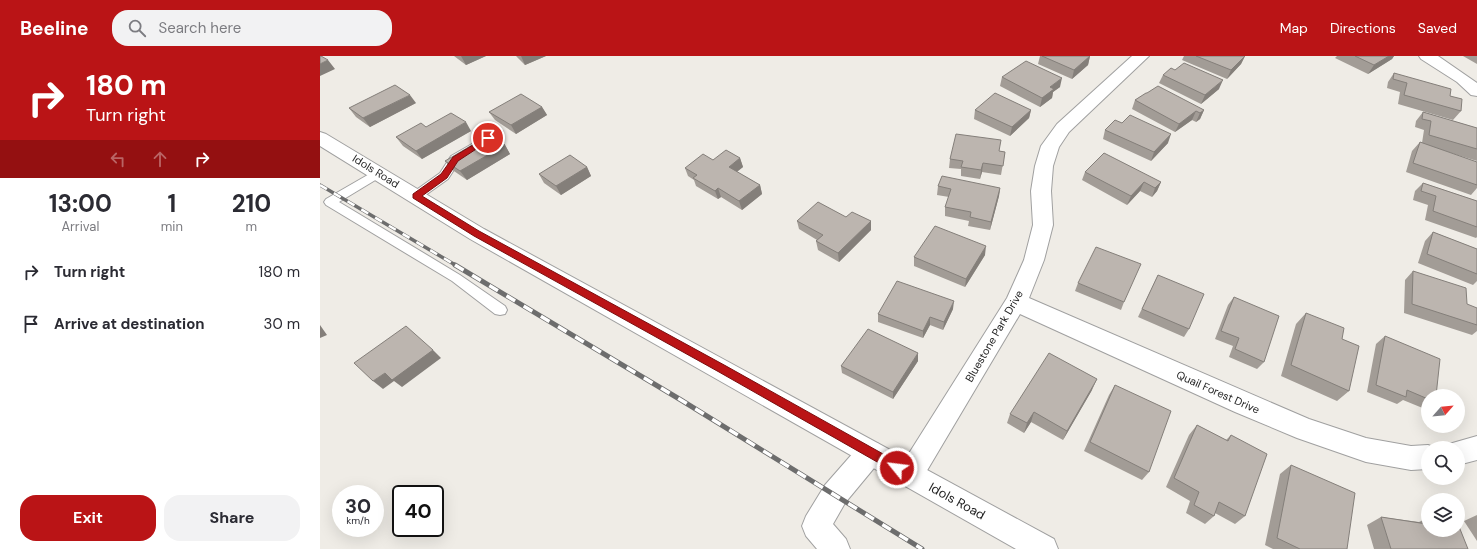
<!DOCTYPE html>
<html lang="en">
<head>
<meta charset="utf-8">
<style>
  :root { --surface:#fff; --page:#f2f2f3; --text:#2b2b33; --muted:#7c7c81; --accent:#ba1416 }
  body { margin:0; font-family:"DM Sans",sans-serif; background:var(--page); color:var(--text); height:100vh; display:flex; flex-direction:column; font-size:15px; white-space:nowrap }
  * { box-sizing:border-box; margin:0 }
  p { font-size:13px; color:var(--muted) }
  .icon { flex:none; width:22px; height:22px; fill:none; stroke:currentColor; stroke-width:2; stroke-linecap:round; stroke-linejoin:round }
  .map { position:relative; flex:1; overflow:hidden }
  .drawer { display:flex; flex-direction:column; background:var(--surface); width:320px }
  .drawer>* { flex:none }
  .guide { background:#ba1416; color:#fff; overflow:hidden }
  .needle { width:26px; rotate:63deg }
  .fabs { position:absolute; left:1101px; top:333px; display:grid; gap:8px }
  .fabs a { display:grid; place-items:center; width:44px; height:44px; border-radius:50%; background:var(--surface); box-shadow:0 4px 16px #0002; font-size:20px }
  .speed { position:absolute; left:12px; top:429px; display:flex; gap:8px; font-size:20px; font-weight:700; text-align:center }
  .speed>* { display:grid; place-content:center; width:52px; height:52px; border-radius:50%; background:var(--surface); box-shadow:0 4px 16px #0002; line-height:1 }
  .speed small { font-size:10px; font-weight:400 }
  .speed .limit { border:2px solid #111; border-radius:6px; background:#fff; color:#111 }
  .pin { position:absolute; display:grid; place-items:center; width:34px; height:34px; color:#fff; margin:-17px; border:2px solid #fff; border-radius:50%; box-shadow:0 1px 4px #0007 }
  .me { position:absolute; width:44px; margin:-22px; rotate:299deg; stroke-linejoin:round; filter:drop-shadow(0 0 3px #0008) }
  .turn { display:flex; align-items:center; gap:14px; height:84px; padding:0 20px; font-size:18px }
  .turn .icon { width:52px; height:52px; stroke-width:2.5 }
  .turn b { display:block; font-size:28px; line-height:34px }
  .lanes { display:flex; align-items:center; height:38px; padding:0 20px; background:#0003; justify-content:center; gap:20px; direction:ltr }
  .lanes .off { opacity:.35 }
  .eta { display:flex; justify-content:space-evenly; align-items:center; height:68px; text-align:center }
  .eta b { font-size:24px; font-weight:700; line-height:28px }
  .button { display:flex; gap:8px; margin-top:auto; padding:8px 20px }
  .button a { flex:1; height:46px; border-radius:16px; background:var(--accent); color:#fff; font-size:16px; font-weight:700; line-height:46px; text-align:center }
  .button a+a { background:var(--page); color:var(--text) }
  ul { padding:0; list-style:none }
  li { display:flex; align-items:center; gap:12px; height:52px; padding:0 20px }
  li div { flex:1 }
  li b { display:block; font-size:15px }
  li em { font-style:normal }
  header { display:flex; align-items:center; gap:24px; box-sizing:border-box; height:56px; padding:0 20px; background:var(--accent); color:#fff }
  header strong { font-size:19px }
  nav { display:flex; gap:22px; margin-inline-start:auto; font-size:14px }
  .search { width:280px; height:36px; background:var(--page); display:flex; align-items:center; gap:10px; box-sizing:border-box; padding:0 14px; border-radius:16px; color:var(--muted); font-size:15px }
  main { display:flex; flex:1; min-height:0 }
  .map>svg:first-child { display:block }
</style>
</head>
<body>
<header>
<strong>Beeline</strong>
<div class="search"><svg class="icon" aria-label="search" viewBox="0 0 24 24"><circle cx="10" cy="10" r="6"/><path d="M15 15l6 6"/></svg>Search here</div>
<nav><a>Map</a><a>Directions</a><a>Saved</a></nav>
</header>
<main>
<section class="drawer">
<div class="guide">
<div class="turn"><svg class="icon" aria-label="right" viewBox="0 0 24 24"><path d="M7 20v-9h11M14 6l5 5-5 5"/></svg><div><b>180 m</b>Turn right</div></div>
<div class="lanes"><svg class="icon off" aria-label="left" viewBox="0 0 24 24"><path d="M17 20v-9H6M10 6l-5 5 5 5"/></svg><svg class="icon off" aria-label="ahead" viewBox="0 0 24 24"><path d="M12 20V5M6 11l6-6 6 6"/></svg><svg class="icon" aria-label="right" viewBox="0 0 24 24"><path d="M7 20v-9h11M14 6l5 5-5 5"/></svg></div>
</div>
<div class="eta">
<div><b>13:00</b><p>Arrival</p></div>
<div><b>1</b><p>min</p></div>
<div><b>210</b><p>m</p></div>
</div>
<ul>
<li><svg class="icon" aria-label="right" viewBox="0 0 24 24"><path d="M7 20v-9h11M14 6l5 5-5 5"/></svg><div><b>Turn right</b></div><em>180 m</em></li>
<li><svg class="icon" aria-label="arrive" viewBox="0 0 24 24"><path d="M6 21V4h12l-3 4 3 4H6"/></svg><div><b>Arrive at destination</b></div><em>30 m</em></li>
</ul>
<div class="button"><a>Exit</a><a>Share</a></div>
</section>
<div class="map">
<svg width="1157" height="493" viewBox="0 0 1157 493">
  <rect width="100%" height="100%" fill="#efece6"/>
  <g fill="none" stroke-linecap="round" stroke-linejoin="round">
    <g stroke="#a0a0a0" stroke-width="2">
      <path id="service" d="M178,73L182,74L183,76L182,78L139,106L128,123L100,143H92L90,140L92,137L120,117L131,100Z
        M58,113L62,114L64,117L62,120L19,146L140,219L185,250L187,254L185,258L180,259L175,258L132,225L6,149L4,146L6,143Z"/>
    </g>
    <g stroke="#a0a0a0" stroke-width="2">
      <path id="minor" d="M812,0H829L749,76L739,91L733,110L731,135L733,169L724,204L709,242L989,363L1046,382L1091,390L1108,389L1116,392H1108V413L1091,414L1046,406L977,382L915,356L700,258L599,428L590,432L581,428L577,419L581,410L687,242L704,204L713,169L711,135L715,110L721,90L737,68Z
        M1099,0H1118L1157,27V40L1151,39L1137,26L1101,3Z
        M1157,380V404L1138,409V392H1127L1129,388Z
        M550,385L559,388L563,397L559,406L525,447L513,468L526,483L530,493H497L486,480L482,470L486,460L505,429L541,388Z"/>
    </g>
    <g stroke="#a0a0a0" stroke-width="2">
      <path id="tertiary" d="M0,76L6,78L164,173L734,483L738,493H696L150,183L0,90Z"/>
    </g>
    <use href="#service" fill="#fff" fill-rule="evenodd"/>
    <use href="#minor" fill="#fff" fill-rule="evenodd"/>
    <use href="#tertiary" fill="#fff" fill-rule="evenodd"/>
    <g stroke="#6d6d6d" stroke-width="3.5">
      <path id="rail-far1" d="M0,129L137,210"/>
    </g>
    <g stroke="#6d6d6d" stroke-width="5">
      <path id="rail" d="M135,209L361,344L602,493"/>
    </g>
    <use href="#rail-far1" stroke="#fff" stroke-width="2.5" stroke-dasharray="8" stroke-linecap="butt"/>
    <use href="#rail" stroke="#fff" stroke-width="3.5" stroke-dasharray="10" stroke-linecap="butt"/>
  </g>
  <path fill="#a29c96" d="M134,0H166L146,9Z
    M196,0H226L205,9Z
    M720,0H770L768,9L752,23L718,8Z
    M864,0H925L921,8L907,23L862,4Z
    M1017,0H1074L1072,3L1048,18L1015,2Z
    M1143,0H1157V8Z
    M1074,17L1130,40L1141,55L1133,64L1078,48L1080,36L1067,32L1068,26Z
    M843,19L899,33L881,48L839,27Z
    M682,21L740,31L733,36L732,42L720,51L680,30Z
    M827,37L884,54L880,63L876,66L872,64L855,76L812,53L815,44Z
    M96,47L50,71L36,61L29,52Z
    M222,51L227,59L196,78L175,64L169,56Z
    M655,54H711L709,62L690,80L654,63Z
    M1103,56L1157,72V105L1118,93L1157,106V132L1151,139L1086,116L1092,95L1100,86L1102,87L1104,74L1095,71L1096,65Z
    M802,67L848,87L831,105L783,83L785,74Z
    M106,71L151,75L102,103L83,90L76,81Z
    M185,89L190,98L147,124L131,113L125,105Z
    M679,95L685,96L681,119L662,116L660,123L641,120V113L629,112L630,103Z
    M420,102L423,111L417,116L440,129L442,138L422,154L401,141L398,143L376,130L374,124L368,120L365,112L393,104Z
    M267,111L271,120L241,139L224,127L219,118Z
    M765,116L841,126L837,135L832,141L820,135L807,149L762,124Z
    M1103,127L1157,145V181L1156,182L1105,164L1108,149L1093,144L1095,135Z
    M618,130L680,132L679,140L670,174L648,170L649,165L625,160V151L629,141L617,139Z
    M526,161L551,174L519,206L498,194L496,185L497,184L479,173L477,165Z
    M1113,176L1157,193V225L1153,229L1098,207L1105,185Z
    M665,199L645,231L594,210V201Z
    M1093,215L1147,248L1157,269V275L1152,279L1084,257L1085,224Z
    M838,219L869,273L864,281L818,261Z
    M758,227L804,246L801,254L755,235Z
    M914,241L944,306L937,313L909,301L913,290L895,283L908,249Z
    M633,253L623,274L610,269L603,282L558,266V258Z
    M986,257L1029,335L1017,345L961,320L976,268Z
    M1065,280L1108,340V351L1105,353L1083,344L1077,348L1047,336L1056,288Z
    M598,305L573,343L522,317L521,310Z
    M795,329L829,416L822,424L764,395L789,339Z
    M772,334L743,384L711,366L704,377L687,367L690,358Z
    M877,369L906,384L911,379L925,460L915,468L895,457L894,460L885,468L866,457L870,445L846,431L869,379Z
    M971,409L1027,493H953L945,489L960,418Z
    M1157,459V485L1144,465Z
    M1061,461L1099,466L1105,463L1148,493H1054L1047,469Z"/>
  <path fill="#847f7a" d="M141,0H166L146,9Z
    M201,0H226L205,9Z
    M770,0L768,9L752,23L754,14Z
    M925,0L921,8L907,23L911,14Z
    M1069,0H1074L1072,3L1048,18L1054,9Z
    M8,4L15,13L0,20V8Z
    M742,22L740,31L733,36L732,42L720,51L722,42L730,31Z
    M903,24L899,33L881,48L885,39Z
    M90,39L96,47L50,71L43,62Z
    M222,51L227,59L196,78L191,69Z
    M711,54L709,62L690,80L692,71Z
    M884,54L880,63L876,66L880,57Z
    M876,55L872,64L855,76L859,68Z
    M146,66L151,75L102,103L96,95Z
    M851,78L848,87L831,105L834,96Z
    M185,89L190,98L147,124L140,115Z
    M420,102L423,111L411,120L409,111Z
    M663,107L662,116L660,123L661,114Z
    M267,111L271,120L241,139L236,130Z
    M824,126L820,135L807,149L811,140Z
    M841,126L837,135L832,141L835,132Z
    M440,129L442,138L422,154L419,145Z
    M398,132L401,141L398,143L395,135Z
    M680,132L679,140L670,174L671,166Z
    M551,165V174L519,206L518,197Z
    M666,190L665,199L645,231L646,223Z
    M634,245L633,253L623,274L624,266Z
    M610,261V269L603,282V275Z
    M0,269L7,279L0,282Z
    M113,294L121,302L82,331L74,325L63,333L53,325L65,317Z
    M598,297V305L573,343V336Z
    M777,323L772,334L743,384L747,375Z
    M714,356L711,366L704,377L707,367Z"/>
  <path fill="#bcb5af" stroke="#847f7a" d="M0,0H1L8,4L0,8Z
    M722,0H770L754,14Z
    M876,0H925L911,14Z
    M1035,0H1069L1054,9Z
    M706,5L742,22L730,31L734,33L722,42L682,21Z
    M864,7L903,24L885,39L843,19L851,12L855,14Z
    M1074,17L1131,33L1130,40L1142,43L1141,55L1084,39L1087,27L1073,23Z
    M75,29L90,39L43,62L29,52Z
    M838,30L884,54L880,57L876,55L859,68L815,44L826,37H827Z
    M675,37L711,54L692,71L655,54Z
    M201,38L222,51L191,69L169,56Z
    M1103,56L1157,72V93L1109,79L1111,65L1102,63Z
    M131,57L146,66L96,95L76,81L101,67L106,71Z
    M810,59L851,78L834,96L785,74L795,64L802,67Z
    M636,78L681,84L679,95L685,96L683,110L663,107L661,114L641,111L643,105L630,103Z
    M169,79L185,89L140,115L125,105Z
    M1100,86L1157,106V129L1093,107Z
    M406,94L420,102L409,111L440,129L419,145L398,132L395,135L373,122L377,119L365,112L383,98L393,104Z
    M784,97L841,126L835,132L824,126L811,140L765,116Z
    M250,99L267,111L236,130L219,118Z
    M622,120L680,132L671,166L650,161L651,156L625,151L631,133L618,130Z
    M1103,127L1157,145V171L1113,155L1116,140L1101,135Z
    M498,146L526,161L532,156L551,165L518,197L496,185L503,179L477,165Z
    M615,170L666,190L646,223L594,201Z
    M1113,176L1157,193V218L1107,198Z
    M776,191L821,208L804,246L758,227Z
    M1093,215L1146,232L1147,248L1157,252V269L1092,248Z
    M838,219L884,238L869,273L822,253Z
    M577,225L634,245L624,266L610,261L603,275L558,258Z
    M914,241L959,260L944,306L915,293L919,282L901,275Z
    M986,257L1024,272L1022,283L1039,290L1029,335L971,309Z
    M86,270L113,294L72,324L65,317L53,325L34,307Z
    M548,273L598,297L573,336L521,310Z
    M1065,280L1120,303L1116,340H1108V343L1087,334L1086,341L1056,329Z
    M729,297L777,323L747,375L714,356L707,367L690,358Z
    M795,329L851,355L829,416L770,386Z
    M877,369L908,385L911,379L947,398L925,460L899,446L894,460L874,449L879,436L854,422Z
    M971,409L1035,437L1027,493H980L957,482Z
    M1061,461L1107,468L1105,463L1108,464V474H1138V468L1148,493H1071Z"/>
  <path fill="#ba1416" stroke="#790d0e" d="M168,80L170,81V84L138,105L127,122L102,140L159,175L406,310L581,408L582,412L581,415L577,417L573,415L399,316L154,180L93,142V138L121,118L133,101Z"/>
  <g text-anchor="middle" dominant-baseline="central" stroke-width="3" stroke-linejoin="round" paint-order="stroke">
    <g font-size="11" fill="#1f1f1f" stroke="#fff">
      <text transform="translate(56 115) rotate(32)">Idols Road</text>
      <text transform="translate(674 280) rotate(-60)">Bluestone Park Drive</text>
      <text transform="translate(898 336) rotate(24)">Quail Forest Drive</text>
    </g>
    <g font-size="13" fill="#1f1f1f" stroke="#fff">
      <text transform="translate(637 445) rotate(29)">Idols Road</text>
    </g>
  </g>
</svg>
<div class="fabs">
<a><svg class="needle" viewBox="-14 -14 28 28"><path d="M0-13l5 13h-10z" fill="#e53935"/><path d="M0 13l5-13h-10z" fill="#7c7c81"/></svg></a>
<a><svg class="icon" aria-label="search" viewBox="0 0 24 24"><circle cx="10" cy="10" r="6"/><path d="M15 15l6 6"/></svg></a>
<a><svg class="icon" aria-label="layers" viewBox="0 0 24 24"><path d="M12 4l9 5-9 5-9-5zM3 14l9 5 9-5"/></svg></a>
</div>
<div class="speed"><div>30<small>km/h</small></div><div class="limit">40</div></div>
<div class="pin" style="left:168px;top:82px;background:#d93025"><svg class="icon" aria-label="arrive" viewBox="0 0 24 24"><path d="M6 21V4h12l-3 4 3 4H6"/></svg></div>
<svg class="me" style="left:577px;top:412px" viewBox="-20 -20 40 40"><circle r="17" fill="#ba1416" stroke="#fff" stroke-width="3"/><path d="M0-11L8 9 0 5-8 9z" fill="#fff"/></svg>
</div>
</main>
</body>
</html>
